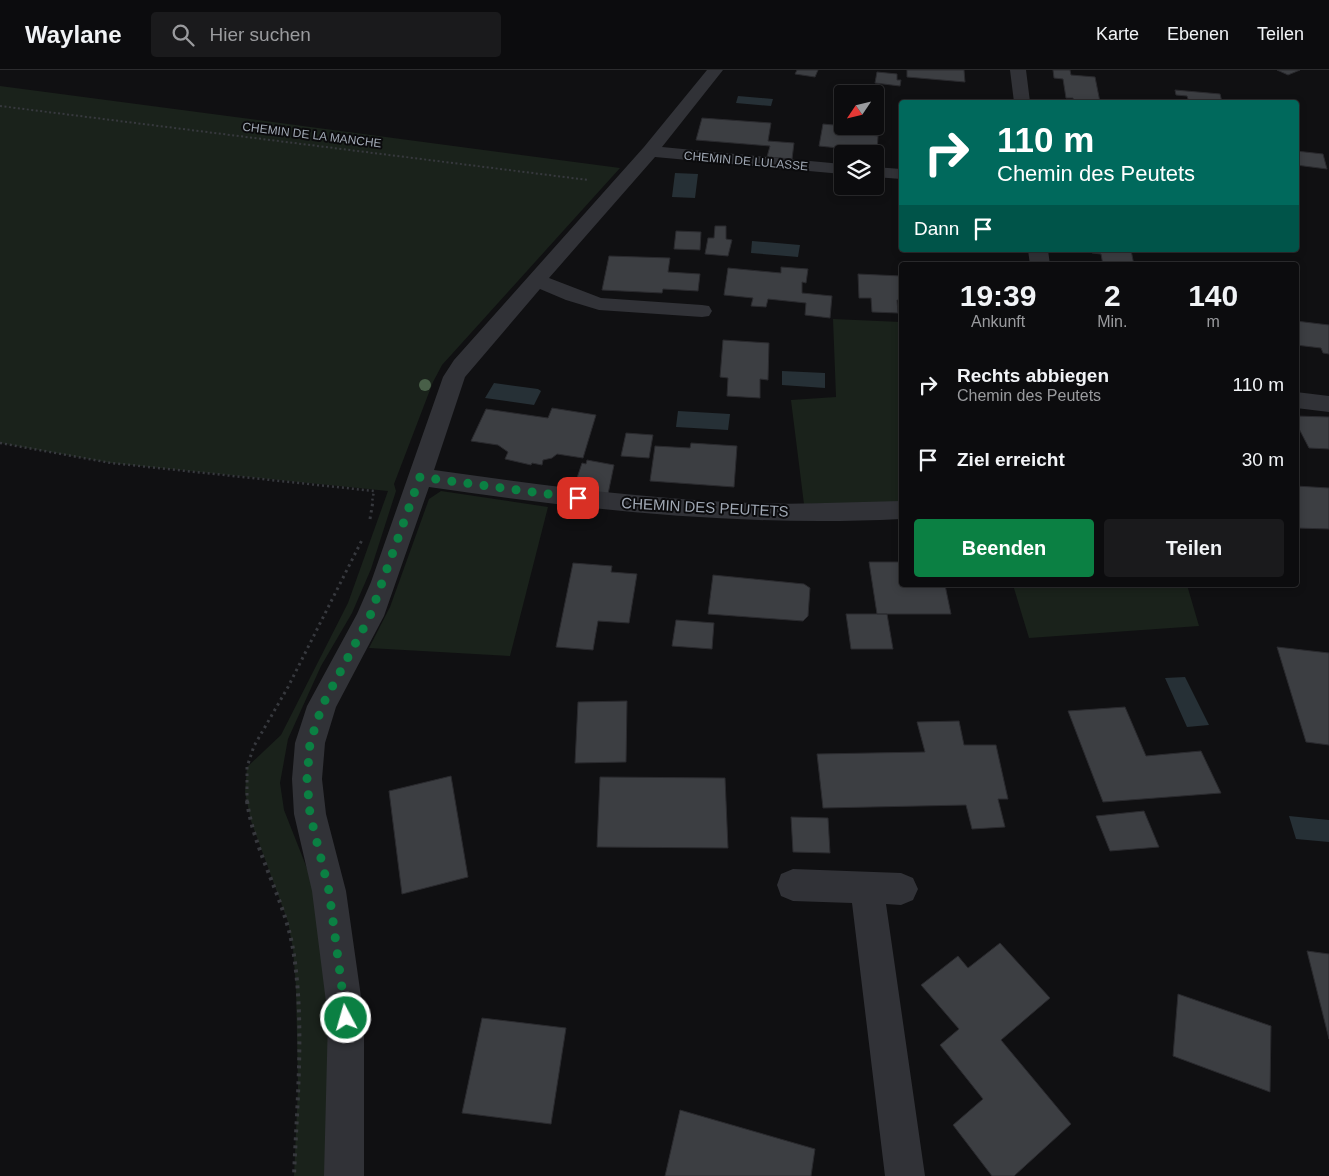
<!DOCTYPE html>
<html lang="de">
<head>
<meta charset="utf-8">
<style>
  :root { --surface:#0c0c0e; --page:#1a1a1c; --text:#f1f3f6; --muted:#9a9b9e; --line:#2c2c2e; --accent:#0b8043 }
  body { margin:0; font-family:Arial,sans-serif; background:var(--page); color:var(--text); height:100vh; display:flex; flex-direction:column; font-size:19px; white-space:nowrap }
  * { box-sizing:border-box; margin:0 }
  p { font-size:16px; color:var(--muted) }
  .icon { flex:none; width:28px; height:28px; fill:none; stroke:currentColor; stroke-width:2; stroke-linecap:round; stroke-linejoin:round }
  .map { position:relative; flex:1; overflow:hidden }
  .side { position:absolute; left:899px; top:192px; width:400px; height:325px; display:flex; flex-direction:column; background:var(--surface); border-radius:5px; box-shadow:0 2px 8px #0003,0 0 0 1px var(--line) }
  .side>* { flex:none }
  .hud { position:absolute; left:899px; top:30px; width:400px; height:152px; border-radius:5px; box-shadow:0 2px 8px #0003,0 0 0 1px var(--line); background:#00695c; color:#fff; overflow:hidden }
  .needle { width:32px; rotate:235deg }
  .buttons { position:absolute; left:834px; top:15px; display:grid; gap:10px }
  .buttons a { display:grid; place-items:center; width:50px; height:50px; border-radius:5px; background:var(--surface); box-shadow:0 2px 8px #0003,0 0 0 1px var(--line); font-size:25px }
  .pin { position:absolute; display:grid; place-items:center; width:42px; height:42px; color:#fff; margin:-21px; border-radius:10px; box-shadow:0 2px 8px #0006 }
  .me { position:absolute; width:55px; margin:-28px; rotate:354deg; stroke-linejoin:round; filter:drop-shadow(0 0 4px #0008) }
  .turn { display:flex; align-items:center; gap:18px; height:105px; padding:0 15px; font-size:22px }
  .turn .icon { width:65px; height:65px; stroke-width:2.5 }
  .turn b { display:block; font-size:35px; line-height:42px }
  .then { display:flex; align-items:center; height:48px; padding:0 15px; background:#0003; gap:10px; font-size:19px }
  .eta { display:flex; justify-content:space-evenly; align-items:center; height:85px; text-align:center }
  .eta b { font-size:30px; font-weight:600; line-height:35px }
  .cta { display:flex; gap:10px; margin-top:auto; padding:10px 15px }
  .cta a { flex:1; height:58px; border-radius:5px; background:var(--accent); color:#fff; font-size:20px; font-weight:600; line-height:58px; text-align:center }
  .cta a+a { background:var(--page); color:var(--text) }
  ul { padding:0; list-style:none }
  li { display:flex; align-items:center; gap:15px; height:75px; padding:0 15px }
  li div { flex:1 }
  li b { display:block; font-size:19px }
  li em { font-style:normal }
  header { display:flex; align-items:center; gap:30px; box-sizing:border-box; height:70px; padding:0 25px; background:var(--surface); border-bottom:1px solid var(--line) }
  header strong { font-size:24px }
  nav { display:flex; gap:28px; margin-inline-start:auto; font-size:18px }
  .search { width:350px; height:45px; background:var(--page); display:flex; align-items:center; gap:12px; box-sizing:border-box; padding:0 18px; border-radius:5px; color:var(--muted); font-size:19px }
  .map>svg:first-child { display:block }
</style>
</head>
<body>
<header>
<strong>Waylane</strong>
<div class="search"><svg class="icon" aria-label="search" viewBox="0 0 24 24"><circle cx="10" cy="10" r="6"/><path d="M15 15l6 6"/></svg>Hier suchen</div>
<nav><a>Karte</a><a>Ebenen</a><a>Teilen</a></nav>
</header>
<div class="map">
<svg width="1329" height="1106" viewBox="0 0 1329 1106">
  <rect width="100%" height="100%" fill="#101012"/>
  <path fill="#1a221b" d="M0,16L620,98L442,295L433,312L394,414L396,421L371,499L352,543L321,596L288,669L280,713L284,740L310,806L326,888L331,1021L328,1106H294L298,1017L296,917L293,879L288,852L251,751L245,722L247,697L281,665L348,533L388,421L111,393L0,373Z
    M833,249L901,252V432L804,434L791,330L836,327Z
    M441,421L548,437L510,586L369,578L390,537L429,429Z
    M1013,515H1187L1199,556L1029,568Z"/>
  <path fill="#263036" d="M738,26L773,29L771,36L736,33Z
    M675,103L698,104L695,128L672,127Z
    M752,171L800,175L798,187L751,183Z
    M782,301L825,303V318L782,315Z
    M494,313L538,319L541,321L534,335L485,328Z
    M678,341L730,344L728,360L676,357Z
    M1185,607L1209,655L1187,657L1165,608Z
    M1289,746L1329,750V772L1296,769Z"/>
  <path fill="#3c3e42" stroke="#2a2a2e" d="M797,0H818L815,7L795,4Z
    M907,0H964L965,12L907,7Z
    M1053,0H1070L1071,5L1095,7L1100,32H1074L1073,28H1066L1063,9L1054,8Z
    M1277,0H1300L1288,5Z
    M877,2L897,4V10H901L900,16L875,13Z
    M1175,20L1220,24L1222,32H1189L1187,26L1176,25Z
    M702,48L771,53L768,71L794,73L792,89L767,87L770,76L696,70Z
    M823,54L855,57L854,63L878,66L877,82L819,76Z
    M1296,81L1323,84L1327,99L1296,95Z
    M715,156H726V169L732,170L728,186L705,184L708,168H714Z
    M676,161L701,162L700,180L674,179Z
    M1092,180H1131L1134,195H1103L1101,184L1092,183Z
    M609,186L670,188L668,202L700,204L698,221L663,219L662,223L602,220Z
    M781,197L808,199L806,213L802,212V223L832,226L830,248L805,245L806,233L768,229L766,237L751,236L753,228L724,225L728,198L781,203Z
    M858,204L901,206V230H897L898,243L872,242L871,228H859Z
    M1296,251L1329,255V284L1323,283L1321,278L1296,275Z
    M723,270L769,273L768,310L760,309V328L727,326L728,308L720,307Z
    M552,338L596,345L583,388L557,384L552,388L543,390L542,395L532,393L531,395L505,389L508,382L498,375L471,371L486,339L548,348Z
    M1296,346L1329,347V379L1309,378L1296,353Z
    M626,363L653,365L649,388L621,386Z
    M691,373L737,376L734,417L650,411L655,376L690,378Z
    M587,390L614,395L608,424L577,421V417H574L582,393L586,394Z
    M1296,416L1329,418V459L1296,458Z
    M869,492H901V515H945L951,544H877Z
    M573,493L612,496L611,502L637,504L629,553L598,551L593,580L556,577Z
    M713,505L804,514L810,518L808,546L803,551L708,544Z
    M846,544H887L893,579H851Z
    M676,550L714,553L712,579L672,576Z
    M1277,577L1329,583V675L1306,672Z
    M627,631L626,692L575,693L578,632Z
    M1125,637L1146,686L1201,681L1221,723L1103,732L1068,641Z
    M959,651L964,675H996L1008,729H998L1005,757L972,759L966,735L823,738L817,684L925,682L917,652Z
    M451,706L468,807L402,824L389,721Z
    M600,707L725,708L728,778L597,777Z
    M1144,741L1159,777L1110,781L1096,746Z
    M791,747L828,748L830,783L793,782Z
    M1000,873L1050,928L1001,970L1071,1054L1014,1106H992L953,1055L983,1029L940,975L959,959L921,915L958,886L968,898Z
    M1307,881L1329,884V969Z
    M1178,924L1271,956L1270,1022L1173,986Z
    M482,948L566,958L551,1054L462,1043Z
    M680,1040L815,1079L811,1106H665Z"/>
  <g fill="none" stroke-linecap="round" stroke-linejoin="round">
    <path stroke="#37393e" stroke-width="2" stroke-dasharray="2 2.5" stroke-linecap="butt" d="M0,36L588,110"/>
    <path stroke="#37393e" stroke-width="2.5" stroke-dasharray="2 3" stroke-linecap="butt" d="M0,373L111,393L374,421L372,432"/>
    <path stroke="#37393e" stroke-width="3" stroke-dasharray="2.5 4" stroke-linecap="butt" d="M370,449L373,431
      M247,732V697L254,676L288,617L363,468"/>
    <path stroke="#37393e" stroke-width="4" stroke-dasharray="3 5" stroke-linecap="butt" d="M247,731C254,782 284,827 293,879C305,953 297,1031 294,1106"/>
    <path fill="#313237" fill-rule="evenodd" d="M707,0H723L662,77L842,94V104L655,87L549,208L601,228L702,235L709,236L712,241L709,246L702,247L599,240L566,230L540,219L465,307L434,400C540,415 646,429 752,433C802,435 851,432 901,431V449C742,457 586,440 429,417L384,546L336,637L325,673L322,709L326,744L346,821L364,948V1106H324L328,948L312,821L294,744L292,709L295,673L307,636L357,544L371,512L443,307L454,290L644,77Z
      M1010,0H1026L1030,32H1014Z
      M875,97L901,99V109L875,107Z
      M1028,180H1048L1050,195H1030Z
      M1296,322L1329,326V342L1296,338Z
      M793,799L901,803L913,808L918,819L913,830L901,835L886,834L925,1106H885L852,833L793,831L781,826L777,815L781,804Z"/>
  </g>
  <circle fill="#485f48" cx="425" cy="315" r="6"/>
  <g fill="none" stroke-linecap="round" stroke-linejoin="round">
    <path stroke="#0b8043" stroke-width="9" stroke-dasharray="0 16.2" d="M346,948L329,821L310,744L307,709L310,673L322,636L370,546L420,407L578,428"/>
  </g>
  <g text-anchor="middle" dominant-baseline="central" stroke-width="4" stroke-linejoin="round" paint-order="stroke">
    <g font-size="12" fill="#a0a8b4" stroke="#0b0b0d">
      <text transform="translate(312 65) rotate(7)">CHEMIN DE LA MANCHE</text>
      <text transform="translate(746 91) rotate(5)">CHEMIN DE LULASSE</text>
    </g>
    <g font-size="15" fill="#a0a8b4" stroke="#0b0b0d">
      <text transform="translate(705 437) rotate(3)">CHEMIN DES PEUTETS</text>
    </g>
  </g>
</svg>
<div class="buttons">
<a><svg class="needle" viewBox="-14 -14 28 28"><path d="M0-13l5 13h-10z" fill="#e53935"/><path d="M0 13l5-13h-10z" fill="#9a9b9e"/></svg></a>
<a><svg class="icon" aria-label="layers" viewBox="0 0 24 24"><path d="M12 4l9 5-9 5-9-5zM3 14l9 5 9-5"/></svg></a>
</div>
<div class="pin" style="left:578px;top:428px;background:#d93025"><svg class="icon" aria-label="arrive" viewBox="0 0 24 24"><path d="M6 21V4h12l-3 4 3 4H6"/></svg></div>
<svg class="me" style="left:346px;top:948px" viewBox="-20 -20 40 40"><circle r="17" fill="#0b8043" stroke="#fff" stroke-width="3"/><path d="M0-11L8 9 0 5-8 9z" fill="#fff"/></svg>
<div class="hud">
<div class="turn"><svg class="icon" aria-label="right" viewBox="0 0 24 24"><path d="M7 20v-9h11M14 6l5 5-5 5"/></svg><div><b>110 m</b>Chemin des Peutets</div></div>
<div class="then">Dann<svg class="icon" aria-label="arrive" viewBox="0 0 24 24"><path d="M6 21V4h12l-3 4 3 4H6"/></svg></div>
</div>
<section class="side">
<div class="eta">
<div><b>19:39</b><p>Ankunft</p></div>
<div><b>2</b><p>Min.</p></div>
<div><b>140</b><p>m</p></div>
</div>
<ul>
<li><svg class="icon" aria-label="right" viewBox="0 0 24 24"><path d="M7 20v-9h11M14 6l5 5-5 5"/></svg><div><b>Rechts abbiegen</b><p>Chemin des Peutets</p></div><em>110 m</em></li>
<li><svg class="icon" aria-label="arrive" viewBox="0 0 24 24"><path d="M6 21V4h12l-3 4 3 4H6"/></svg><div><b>Ziel erreicht</b></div><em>30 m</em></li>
</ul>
<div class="cta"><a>Beenden</a><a>Teilen</a></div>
</section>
</div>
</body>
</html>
